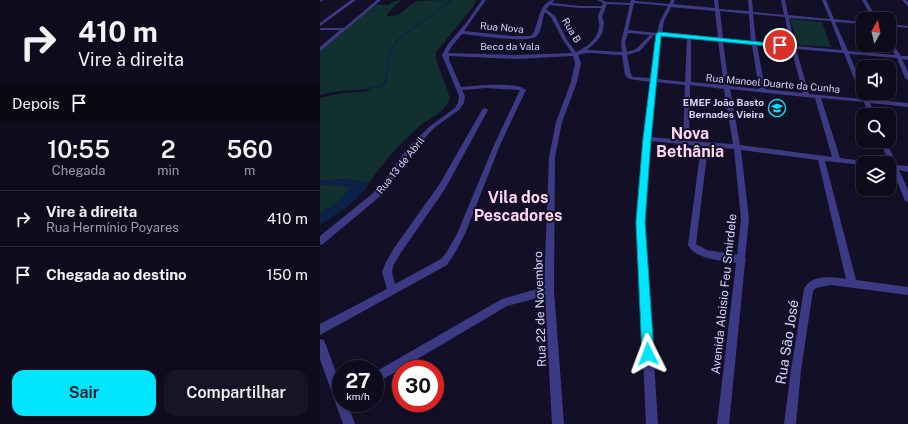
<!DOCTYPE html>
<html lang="pt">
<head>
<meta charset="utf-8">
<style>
  :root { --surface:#0e0b1c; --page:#171425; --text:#f1f3f6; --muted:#9b9ba3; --line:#2e2b3b; --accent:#00e5ff }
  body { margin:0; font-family:"Public Sans",sans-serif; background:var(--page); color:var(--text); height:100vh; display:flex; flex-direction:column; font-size:15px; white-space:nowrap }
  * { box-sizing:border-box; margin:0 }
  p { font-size:13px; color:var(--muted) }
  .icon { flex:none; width:22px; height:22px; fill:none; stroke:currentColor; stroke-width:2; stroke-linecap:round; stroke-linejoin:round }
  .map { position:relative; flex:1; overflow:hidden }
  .panel { display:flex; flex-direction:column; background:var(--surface); width:320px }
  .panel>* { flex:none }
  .top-card { background:#0e0b1c; color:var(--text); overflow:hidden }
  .needle { width:26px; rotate:8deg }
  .fabs { position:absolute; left:536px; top:12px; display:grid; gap:8px }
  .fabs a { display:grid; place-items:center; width:40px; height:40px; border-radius:8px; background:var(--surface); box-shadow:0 2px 6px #0003,0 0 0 1px var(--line); font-size:20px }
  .speed { position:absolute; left:12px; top:360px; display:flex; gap:8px; font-size:20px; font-weight:700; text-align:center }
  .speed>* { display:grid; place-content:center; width:52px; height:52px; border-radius:50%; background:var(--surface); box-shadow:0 2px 6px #0003,0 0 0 1px var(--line); line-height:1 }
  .speed small { font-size:10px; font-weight:400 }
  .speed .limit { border:6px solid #d22; background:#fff; color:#111 }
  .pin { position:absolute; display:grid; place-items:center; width:34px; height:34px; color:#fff; margin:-17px; border:2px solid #fff; border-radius:50%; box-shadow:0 1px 4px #0007 }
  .me { position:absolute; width:44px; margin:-22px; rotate:357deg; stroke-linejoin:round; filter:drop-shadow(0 0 3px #0008) }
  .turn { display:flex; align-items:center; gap:14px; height:84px; padding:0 12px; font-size:18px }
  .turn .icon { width:52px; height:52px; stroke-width:2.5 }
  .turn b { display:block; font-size:28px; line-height:34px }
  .then { display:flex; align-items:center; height:38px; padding:0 12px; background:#0003; gap:8px; font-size:15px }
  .eta { display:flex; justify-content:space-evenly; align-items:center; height:68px; text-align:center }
  .eta b { font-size:24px; font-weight:600; line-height:28px }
  .cta { display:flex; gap:8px; margin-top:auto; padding:8px 12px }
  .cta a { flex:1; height:46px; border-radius:12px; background:var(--accent); color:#111; font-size:16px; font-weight:600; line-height:46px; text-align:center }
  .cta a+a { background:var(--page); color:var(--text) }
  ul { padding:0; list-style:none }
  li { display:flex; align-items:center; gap:12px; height:56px; padding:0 12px; border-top:1px solid var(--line) }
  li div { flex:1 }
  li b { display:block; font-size:15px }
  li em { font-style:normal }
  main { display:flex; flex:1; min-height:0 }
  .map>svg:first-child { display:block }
</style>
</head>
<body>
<main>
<section class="panel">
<div class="top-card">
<div class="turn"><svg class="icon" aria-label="right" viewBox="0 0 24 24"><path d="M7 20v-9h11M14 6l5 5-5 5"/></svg><div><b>410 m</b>Vire à direita</div></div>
<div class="then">Depois<svg class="icon" aria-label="arrive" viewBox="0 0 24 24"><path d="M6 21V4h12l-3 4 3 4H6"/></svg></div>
</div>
<div class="eta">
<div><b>10:55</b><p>Chegada</p></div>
<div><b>2</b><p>min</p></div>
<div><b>560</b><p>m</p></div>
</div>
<ul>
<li><svg class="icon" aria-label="right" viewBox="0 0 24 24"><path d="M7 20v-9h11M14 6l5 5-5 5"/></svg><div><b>Vire à direita</b><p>Rua Hermínio Poyares</p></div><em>410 m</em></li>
<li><svg class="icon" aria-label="arrive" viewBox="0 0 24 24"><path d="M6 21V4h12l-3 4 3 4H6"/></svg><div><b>Chegada ao destino</b></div><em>150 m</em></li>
</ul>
<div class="cta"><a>Sair</a><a>Compartilhar</a></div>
</section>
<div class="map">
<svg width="588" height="424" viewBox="0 0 588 424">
  <rect width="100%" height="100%" fill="#130f26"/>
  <path fill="#12302f" d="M81,0L67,14L68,16C82,18 86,5 97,1C108,0 143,0 156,0L153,7L116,52V59L130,98C127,111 111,117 101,125C80,142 65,161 49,183L22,179L0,181V98L21,93L49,91V89L12,92L0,95V49L52,4L68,5L75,1Z
    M470,19L502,22L511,47L478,45Z
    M21,184L29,186L30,189L21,200L0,214V185Z"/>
  <path fill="#0c2248" d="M22,179L49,183C39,201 17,214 0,225V214L21,200L29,188V186L0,185V181Z"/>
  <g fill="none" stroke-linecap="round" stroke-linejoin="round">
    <path stroke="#0c2248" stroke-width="1.5" d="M67,68L69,57L77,40L132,0"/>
    <path stroke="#0c2248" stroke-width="2" d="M46,89L61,86L65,83L68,67"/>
    <path fill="#3d3a85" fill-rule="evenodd" d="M0,0H4L0,2Z
      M31,0H36L0,26V23Z
      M57,0H61L0,51V47L20,30H0V28H24Z
      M162,0H166L144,31L192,36H210L213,34C219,23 219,0 235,0L232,3L260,6H282L283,3L277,0H282L286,2L310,3L311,0H315V1L349,4L351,0H355L353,4L395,8L394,0H398L399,9L429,11L428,0H432L433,12L464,15L461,0H465L468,15L510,19L502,0H506L514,19L543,22V24L515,22L528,51L575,55L569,45V41H571L581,56H588V60L582,59L588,72V80L585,78L577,58L529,54L543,87V93H546L548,99L588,103V107L550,103L555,115H549L544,102L501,98L520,158L543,161L547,163H543V165L505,161L536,280L588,287V295L511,285L496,288L493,291L481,370L476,424H464L471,370L484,289C491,274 513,277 526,279L498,160L421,150L429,219L425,258L426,260L425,263L409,424H397L416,263C401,260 376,260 368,245L381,146L330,141L325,222L338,424H326L317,222L324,139L331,82L309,79L305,75L302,55C289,56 270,50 258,55L261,63L257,82L242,122L235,157L234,290L244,424H232L225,296L187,306L55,384V372L182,299L224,287L229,157L236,122L251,82L255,63L253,56L197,59L129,56V60L141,87C154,86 196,81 206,90L180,145L145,234L136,251L127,265L0,335V324L67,289L62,272L66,262L74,248L119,185L162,110L165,108L168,110L125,189L80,254L73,266L72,272L75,284L121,259L126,253L137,234L174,145L200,90H199L166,88L142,90L145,96L144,103L139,110L114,128L91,153L67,189L58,198L3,244L0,245V236L52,194L61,185L87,149L110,126L135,108L138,103L139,96L122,55L128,44L146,23ZM314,3L348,6L340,21L337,33L308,30ZM287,4L310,5L301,42L302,52L267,50L277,41L282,34L284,23L282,17ZM230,5L260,8H281C280,11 278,15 278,17C278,21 280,23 279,27C278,39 266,48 256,52L247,40L235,16L226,9ZM351,7L395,11L398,38L342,33L344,21ZM400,11L429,14L431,42L403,39ZM225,12L231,17L243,40L252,53L197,55L128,53L132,46L142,34C155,35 209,44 217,36C222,30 222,19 225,12ZM433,14L465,17L470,45L436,42ZM469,18L511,21L522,50L475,46ZM308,33L330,35L316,49L307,52L305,42ZM334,35H337L331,78L313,77L311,75L307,55L320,51ZM341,36L367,38L365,82L337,79ZM371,39L398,41L404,85L371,82ZM403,42L432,45L439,89L409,86ZM437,45L471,48L483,93L445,89ZM476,49L524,53L542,99L489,94ZM336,82L365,85L363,140L331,137ZM370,85L404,89L413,144L369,141ZM410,89L495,98L512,157L420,145ZM388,147L414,149L421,219L417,255L387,250L376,244Z
      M542,0H546L557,19H553Z
      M582,0H586L588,2V6Z
      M569,24L588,26V28L569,26Z
      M560,141H566L577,165L588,166V172L579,170L588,190V202L585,201L572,169L569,168L570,165Z
      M0,339L4,340L21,386V403H27L35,424H23L0,359Z"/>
  </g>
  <path fill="#00e5ff" stroke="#0095a6" d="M339,32L460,44L463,45L460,47L341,36L331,139L325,222L334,354L332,358L328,360L323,358L322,354L316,222L323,139L336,34Z"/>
  <defs>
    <g id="school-ring" transform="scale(0.9)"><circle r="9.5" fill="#130f26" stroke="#00e5ff" stroke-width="1.5"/><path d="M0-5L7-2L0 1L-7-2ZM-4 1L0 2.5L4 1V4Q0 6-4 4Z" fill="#00e5ff"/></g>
  </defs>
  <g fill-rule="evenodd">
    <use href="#school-ring" x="457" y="108"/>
  </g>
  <g text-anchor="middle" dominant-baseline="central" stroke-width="4" stroke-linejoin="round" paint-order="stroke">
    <g font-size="10" fill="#d9d4ff" stroke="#130f26">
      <text transform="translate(182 27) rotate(5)">Rua Nova</text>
      <text transform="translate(252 30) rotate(59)">Rua B</text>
      <text x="190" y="46">Beco da Vala</text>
      <text transform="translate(453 83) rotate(5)">Rua Manoel Duarte da Cunha</text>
      <text transform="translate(80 165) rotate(-51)">Rua 13 de Abril</text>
    </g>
    <g font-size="10" font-weight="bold" fill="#d9d4ff" stroke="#130f26" text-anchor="end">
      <text x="444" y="102">EMEF João Basto<tspan x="444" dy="12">Bernades Vieira</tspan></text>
    </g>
    <g font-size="12" fill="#d9d4ff" stroke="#130f26">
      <text transform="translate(404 294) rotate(-84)">Avenida Aloisio Feu Smirdele</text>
      <text transform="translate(220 309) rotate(-92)">Rua 22 de Novembro</text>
    </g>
    <g font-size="14" fill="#d9d4ff" stroke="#130f26">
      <text transform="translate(467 342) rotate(-81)">Rua São José</text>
    </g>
    <g font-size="16" font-weight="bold" fill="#ffd6f0" stroke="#130f26">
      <text x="370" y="133">Nova<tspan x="370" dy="18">Bethânia</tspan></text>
      <text x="198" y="197">Vila dos<tspan x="198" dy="18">Pescadores</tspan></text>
    </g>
  </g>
</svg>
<div class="fabs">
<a><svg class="needle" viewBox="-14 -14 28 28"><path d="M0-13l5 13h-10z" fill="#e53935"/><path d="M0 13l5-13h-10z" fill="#9b9ba3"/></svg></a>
<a><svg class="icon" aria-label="sound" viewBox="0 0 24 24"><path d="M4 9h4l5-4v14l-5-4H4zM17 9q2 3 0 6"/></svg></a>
<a><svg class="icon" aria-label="search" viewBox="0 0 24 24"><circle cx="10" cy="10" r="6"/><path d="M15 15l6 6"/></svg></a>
<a><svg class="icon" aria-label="layers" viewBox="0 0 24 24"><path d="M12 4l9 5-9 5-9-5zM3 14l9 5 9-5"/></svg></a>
</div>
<div class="speed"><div>27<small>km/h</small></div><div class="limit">30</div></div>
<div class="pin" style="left:460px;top:45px;background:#d93025"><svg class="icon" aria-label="arrive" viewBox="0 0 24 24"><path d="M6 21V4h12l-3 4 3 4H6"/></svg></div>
<svg class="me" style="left:328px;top:354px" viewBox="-20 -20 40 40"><path d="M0-17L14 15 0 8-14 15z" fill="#00e5ff" stroke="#fff" stroke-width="4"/></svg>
</div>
</main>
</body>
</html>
